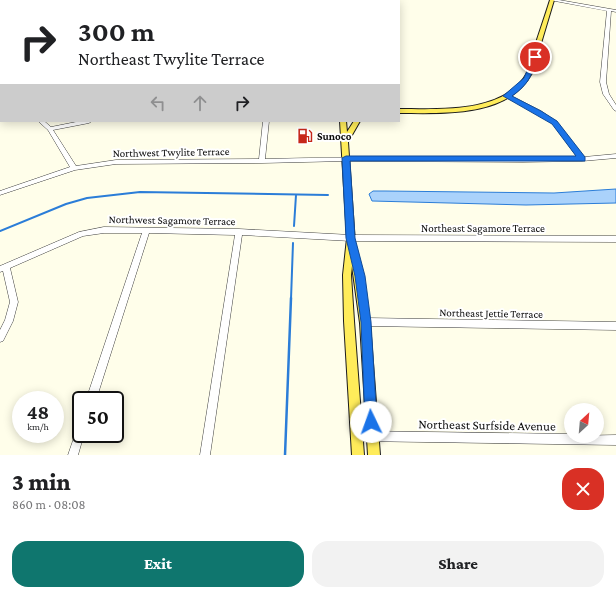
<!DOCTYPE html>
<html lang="en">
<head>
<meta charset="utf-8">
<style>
  :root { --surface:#fff; --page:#f2f2f2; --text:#202124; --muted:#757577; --accent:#0f766e }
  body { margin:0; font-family:"Crimson Pro",serif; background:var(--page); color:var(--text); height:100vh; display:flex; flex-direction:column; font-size:15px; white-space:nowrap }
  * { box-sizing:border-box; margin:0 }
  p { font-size:13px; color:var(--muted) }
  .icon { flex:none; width:22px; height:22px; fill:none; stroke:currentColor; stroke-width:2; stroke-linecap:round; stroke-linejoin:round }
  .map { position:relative; height:455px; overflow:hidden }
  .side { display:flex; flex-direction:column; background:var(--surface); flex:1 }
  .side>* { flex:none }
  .banner { position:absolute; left:0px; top:0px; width:400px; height:122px; box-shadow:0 2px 10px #0003; background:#fff; color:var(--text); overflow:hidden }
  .needle { width:26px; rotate:26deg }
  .controls { position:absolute; left:564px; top:403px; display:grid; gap:8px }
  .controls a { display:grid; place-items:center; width:40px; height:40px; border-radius:50%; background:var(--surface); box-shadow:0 2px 10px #0003; font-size:20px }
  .speed { position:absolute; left:12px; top:391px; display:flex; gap:8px; font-size:20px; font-weight:700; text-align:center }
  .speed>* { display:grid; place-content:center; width:52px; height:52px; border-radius:50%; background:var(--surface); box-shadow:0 2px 10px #0003; line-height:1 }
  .speed small { font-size:10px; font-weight:400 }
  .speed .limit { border:2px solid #111; border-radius:6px; background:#fff; color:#111 }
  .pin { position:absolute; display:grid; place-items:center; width:34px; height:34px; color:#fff; margin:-17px; border:2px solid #fff; border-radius:50%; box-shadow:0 1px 4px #0007 }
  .me { position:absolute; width:44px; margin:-22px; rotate:357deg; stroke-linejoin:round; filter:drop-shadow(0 0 3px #0008) }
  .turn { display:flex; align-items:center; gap:14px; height:84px; padding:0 12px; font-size:18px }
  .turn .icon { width:52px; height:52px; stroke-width:2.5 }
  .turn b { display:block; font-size:28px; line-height:34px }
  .lanes { display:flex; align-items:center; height:38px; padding:0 12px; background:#0003; justify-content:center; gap:20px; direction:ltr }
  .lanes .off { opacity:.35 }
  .round { display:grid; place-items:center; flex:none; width:42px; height:42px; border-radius:16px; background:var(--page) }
  .headline { display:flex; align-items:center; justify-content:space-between; height:68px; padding:0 12px }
  h1 { font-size:24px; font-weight:800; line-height:30px }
  .primary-button { display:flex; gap:8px; margin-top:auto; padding:8px 12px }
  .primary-button a { flex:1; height:46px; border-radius:16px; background:var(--accent); color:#fff; font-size:16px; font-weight:800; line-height:46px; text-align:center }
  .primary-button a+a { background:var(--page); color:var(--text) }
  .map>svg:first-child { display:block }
</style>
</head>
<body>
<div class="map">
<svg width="616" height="455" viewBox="0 0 616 455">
  <rect width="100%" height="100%" fill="#fffeea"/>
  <path fill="#aad2fb" stroke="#2b7dd8" d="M616,189V203L526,205L372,201L369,194L373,191H385L554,193Z"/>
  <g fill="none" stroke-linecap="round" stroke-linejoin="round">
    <path stroke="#2b7dd8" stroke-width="1.5" d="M73,1L75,0"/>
    <path stroke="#2b7dd8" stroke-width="2" d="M294,226L296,195
      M0,231L66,204L87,198L140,192L328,195
      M291,299L293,243"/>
    <path stroke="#2b7dd8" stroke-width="2.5" d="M285,455L291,298"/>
    <g stroke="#3e3e3e" stroke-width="1">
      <path id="minor" d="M550,0H559L616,10V12L611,11L606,82L609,94L616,105V111L614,110L603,94L600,82L607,11Z
        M0,6H1V9H0Z
        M0,18H1V20H0Z
        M0,56H1V58H0Z
        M0,89L1,90V94L0,93Z
        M507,94L541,111L557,122L584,157L616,154V158L582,161L523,162L346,161L262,163L116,164L75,170L0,195V191L70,167L48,130L38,121H44L51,127L81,121H92L89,123L53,130L76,166L116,160L259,159L263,121H269L265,159C369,156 473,159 577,157L553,124L537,113L505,97L504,96Z
        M104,227L239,229L351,235L616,236V242L351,241L242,235L210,455H200L235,235L149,233L96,400H86L142,233H104L83,236L10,268L18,302L13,321L3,341L0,342V330L5,320L10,302L3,271L0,272V266L79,232Z
        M366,318L616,322V330L366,326L363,325L362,322L363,319Z
        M81,424V434H84L78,455H68L78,426Z
        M358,431L571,434V436L616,435V445L358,441L355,439L353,436L355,433Z"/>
    </g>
    <g stroke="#1c1c1c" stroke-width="2">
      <path id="major" d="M211,0H218L219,1H212Z
        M550,0H554C549,17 544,33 539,50C537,57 536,66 532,73C508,118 443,113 399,113V109C439,109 505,114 527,73C530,66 532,57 534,49C539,33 545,16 550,0Z
        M340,121H346L347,132L354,121H360L348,142L355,243L362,271L370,323L380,455H368L360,323L352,266L351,275L354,321L364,455H352L344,321L343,275L347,238Z"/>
    </g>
    <use href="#minor" fill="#fff" fill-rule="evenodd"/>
    <use href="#major" fill="#ffec5a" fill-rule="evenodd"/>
  </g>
  <path fill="#1a73e8" stroke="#114b97" d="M533,56L538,57C531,76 529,84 512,96L541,111L557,121L585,157V161H350L355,238L365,276L371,322L377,422L376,427L371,429L367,427L365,422L361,322L355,276L346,238L342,158L346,156H576L552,124L503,96L524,78Z"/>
  <defs>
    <g id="fuel-bare" transform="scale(1.2)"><path d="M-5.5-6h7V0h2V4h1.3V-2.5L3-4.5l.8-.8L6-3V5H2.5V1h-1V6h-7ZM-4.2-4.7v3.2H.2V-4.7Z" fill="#c62719" stroke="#fff" stroke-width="2.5" paint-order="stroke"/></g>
  </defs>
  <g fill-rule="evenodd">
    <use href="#fuel-bare" x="305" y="136"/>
  </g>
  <g text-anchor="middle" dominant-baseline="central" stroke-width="4" stroke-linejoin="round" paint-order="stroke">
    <g font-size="11" font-weight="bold" fill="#0b0b0b" stroke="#fff" text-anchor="start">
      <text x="317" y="136">Sunoco</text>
    </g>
    <g font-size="11" fill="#0b0b0b" stroke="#fff">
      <text transform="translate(171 152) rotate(-1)">Northwest Twylite Terrace</text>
      <text transform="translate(172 220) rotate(1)">Northwest Sagamore Terrace</text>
      <text x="483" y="228">Northeast Sagamore Terrace</text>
      <text transform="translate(491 313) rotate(1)">Northeast Jettie Terrace</text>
    </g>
    <g font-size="13" fill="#0b0b0b" stroke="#fff">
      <text transform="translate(487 425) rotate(1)">Northeast Surfside Avenue</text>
    </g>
  </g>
</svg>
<div class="controls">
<a><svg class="needle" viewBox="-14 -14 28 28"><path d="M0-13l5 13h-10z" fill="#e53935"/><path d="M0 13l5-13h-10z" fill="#757577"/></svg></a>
</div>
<div class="speed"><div>48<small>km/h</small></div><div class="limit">50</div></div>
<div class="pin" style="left:535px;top:57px;background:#d93025"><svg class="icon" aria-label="arrive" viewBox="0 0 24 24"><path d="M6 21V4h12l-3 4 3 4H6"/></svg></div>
<svg class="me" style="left:371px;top:422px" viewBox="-20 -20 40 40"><circle r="19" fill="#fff"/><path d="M0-13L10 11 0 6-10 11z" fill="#1a73e8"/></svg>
<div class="banner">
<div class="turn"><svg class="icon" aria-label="right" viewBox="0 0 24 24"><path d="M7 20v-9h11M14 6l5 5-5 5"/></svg><div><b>300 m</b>Northeast Twylite Terrace</div></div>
<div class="lanes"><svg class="icon off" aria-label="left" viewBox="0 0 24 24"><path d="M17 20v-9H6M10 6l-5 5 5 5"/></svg><svg class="icon off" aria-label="ahead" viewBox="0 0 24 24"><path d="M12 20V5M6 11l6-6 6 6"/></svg><svg class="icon" aria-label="right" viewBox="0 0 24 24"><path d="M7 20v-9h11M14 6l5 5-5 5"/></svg></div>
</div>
</div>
<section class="side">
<div class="headline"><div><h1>3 min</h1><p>860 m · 08:08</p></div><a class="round" style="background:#d93025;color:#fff"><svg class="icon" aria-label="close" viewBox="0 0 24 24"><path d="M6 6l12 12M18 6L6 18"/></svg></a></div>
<div class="primary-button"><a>Exit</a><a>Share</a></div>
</section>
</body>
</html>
